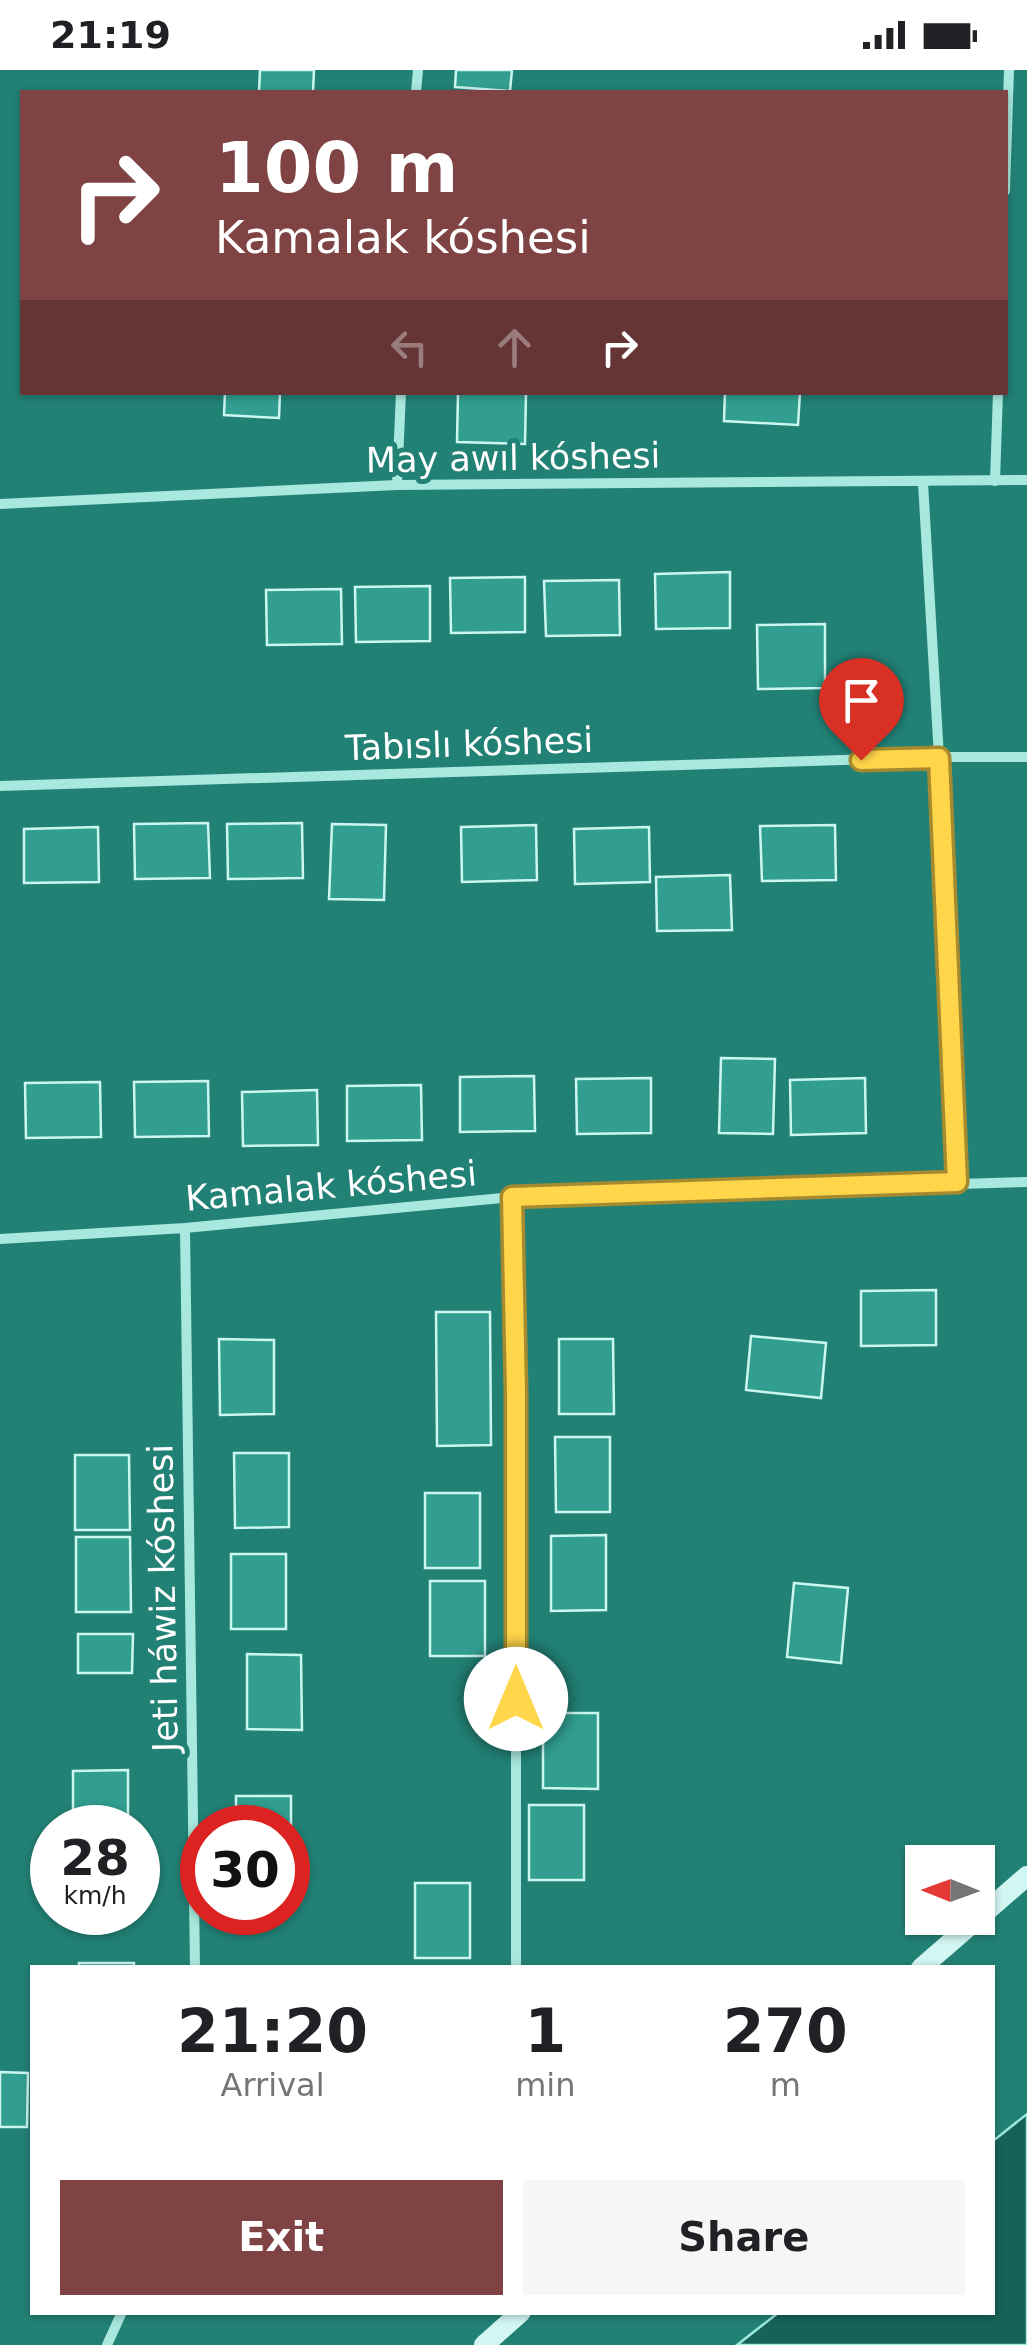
<!DOCTYPE html>
<html lang="en">
<head>
<meta charset="utf-8">
<style>
  :root { --surface:#fff; --page:#f6f6f6; --text:#202124; --muted:#757577; --accent:#7f4344 }
  body { margin:0; font-family:"DejaVu Sans",sans-serif; background:var(--page); color:var(--text); height:100vh; display:flex; flex-direction:column; font-size:38px; white-space:nowrap }
  * { box-sizing:border-box; margin:0 }
  p { font-size:32px; color:var(--muted) }
  .icon { flex:none; width:55px; height:55px; fill:none; stroke:currentColor; stroke-width:2; stroke-linecap:round; stroke-linejoin:round }
  .map { position:relative; flex:1; overflow:hidden }
  .drawer { position:absolute; left:30px; top:1895px; width:965px; height:350px; display:flex; flex-direction:column; background:var(--surface); border-radius:0px; box-shadow:0 2px 8px #0004 }
  .drawer>* { flex:none }
  .top-card { position:absolute; left:20px; top:20px; width:988px; height:305px; border-radius:0px; box-shadow:0 2px 8px #0004; background:#7f4344; color:#fff; overflow:hidden }
  .needle { width:65px; rotate:271deg }
  .fabs { position:absolute; left:905px; top:1775px; display:grid; gap:20px }
  .fabs a { display:grid; place-items:center; width:90px; height:90px; border-radius:0px; background:var(--surface); box-shadow:0 2px 8px #0004; font-size:50px }
  .speed { position:absolute; left:30px; top:1735px; display:flex; gap:20px; font-size:50px; font-weight:700; text-align:center }
  .speed>* { display:grid; place-content:center; width:130px; height:130px; border-radius:50%; background:var(--surface); box-shadow:0 2px 8px #0004; line-height:1 }
  .speed small { font-size:25px; font-weight:400 }
  .speed .limit { border:15px solid #d22; background:#fff; color:#111 }
  .pin { position:absolute; display:grid; place-items:center; width:85px; height:85px; color:#fff; margin:-102px -42px; border-radius:50% 50% 50% 0; rotate:-45deg; box-shadow:0 0 10px #0007 }
  .pin .icon { rotate:45deg }
  .me { position:absolute; width:110px; margin:-55px; rotate:0deg; stroke-linejoin:round; filter:drop-shadow(0 0 8px #0008) }
  .turn { display:flex; align-items:center; gap:35px; height:210px; padding:0 30px; font-size:45px }
  .turn .icon { width:130px; height:130px; stroke-width:2.5 }
  .turn b { display:block; font-size:70px; line-height:85px }
  .lanes { display:flex; align-items:center; height:95px; padding:0 30px; background:#0003; justify-content:center; gap:50px; direction:ltr }
  .lanes .off { opacity:.35 }
  .eta { display:flex; justify-content:space-evenly; align-items:center; height:170px; text-align:center }
  .eta b { font-size:60px; font-weight:700; line-height:70px }
  .primary-button { display:flex; gap:20px; margin-top:auto; padding:20px 30px }
  .primary-button a { flex:1; height:115px; border-radius:0px; background:var(--accent); color:#fff; font-size:40px; font-weight:700; line-height:115px; text-align:center }
  .primary-button a+a { background:var(--page); color:var(--text) }
  .status { display:flex; justify-content:space-between; align-items:center; height:70px; padding:0 50px; background:var(--surface); direction:ltr }
  .status svg { height:28px; fill:currentColor }
  .map>svg:first-child { display:block }
</style>
</head>
<body>
<div class="status"><b>21:19</b><svg viewBox="0 0 49 12"><path d="M0 12V9h3v3zM5 12V6h3v6zM10 12V3h3v9zM15 12V0h3v12zM26 1h20v11H26zM47 4h2v5h-2z"/></svg></div>
<div class="map">
<svg width="1027" height="2275" viewBox="0 0 1027 2275">
  <rect width="100%" height="100%" fill="#228175"/>
  <path fill="#176158" stroke="#9ce9dd" stroke-width="2.5" d="M1027,2044V2275H737L778,2243L992,2242L993,2071Z"/>
  <path fill="#319e8f" stroke="#ccf6f0" stroke-width="2.5" d="M260,0H314L313,22H259Z
    M456,0H512L510,21L455,17Z
    M225,322H280L279,348L224,345Z
    M458,322H526L525,374L457,372Z
    M725,322H800L798,355L724,351Z
    M730,502V558L656,559L655,504Z
    M525,507V562L451,563L450,508Z
    M619,510L620,565L546,566L544,511Z
    M430,516V571L356,572L355,517Z
    M341,519L342,574L267,575L266,520Z
    M825,554V618L758,619L757,555Z
    M208,753L210,808L135,809L134,754Z
    M302,753L303,808L228,809L227,754Z
    M332,754L386,755L384,830L329,829Z
    M536,755L537,810L462,812L461,757Z
    M835,755L836,810L762,811L760,756Z
    M98,757L99,812L24,813V759Z
    M649,757L650,812L575,814L574,759Z
    M730,805L732,860L657,861L656,807Z
    M721,988L775,989L773,1064L719,1063Z
    M534,1006L535,1061L460,1062V1007Z
    M651,1008V1063L577,1064L576,1009Z
    M865,1008L866,1063L791,1065L790,1010Z
    M208,1011L209,1066L135,1067L134,1012Z
    M100,1012L101,1067L26,1068L25,1013Z
    M421,1015L422,1070L347,1071V1016Z
    M317,1020L318,1075L243,1076L242,1022Z
    M936,1220V1275L861,1276V1221Z
    M436,1242H490L491,1375L437,1376Z
    M751,1266L826,1273L821,1328L746,1320Z
    M219,1269L274,1270V1344L220,1345Z
    M559,1269H613L614,1344H559Z
    M555,1367H610V1442H556Z
    M234,1383H289V1457L235,1458Z
    M75,1385H129L130,1460H75Z
    M425,1423H480V1498H425Z
    M606,1465V1540L551,1541V1466Z
    M76,1467H130L131,1542H76Z
    M231,1484H286V1559H231Z
    M430,1511H485V1586H430Z
    M794,1513L848,1518L841,1593L787,1587Z
    M78,1564H133L132,1603H78Z
    M247,1584L301,1585L302,1660L247,1659Z
    M543,1643H598V1719L543,1718Z
    M128,1700V1758H73V1701Z
    M236,1726H291V1801H288V1758H236Z
    M529,1735H584V1810H529Z
    M415,1813H470V1888H415Z
    M75,1842H129V1853H75Z
    M79,1893H134V1898H79Z
    M0,2002L28,2003L27,2057H0Z"/>
  <g fill="none" stroke-linecap="round" stroke-linejoin="round">
    <path stroke="#a8e8de" stroke-width="10" d="M416,22L418,0
      M1005,121L1009,0
      M995,411L998,322
      M923,413L939,687L957,1112
      M397,415L401,322
      M0,434L397,415L1027,410
      M0,716L939,687H1027
      M512,1127L516,1322V1898
      M185,1158L195,1898
      M0,1169L185,1158L512,1127L1027,1112
      M107,2275L122,2242"/>
    <path stroke="#d2f6f2" stroke-width="20" d="M921,1898L1027,1806
      M484,2275L521,2242"/>
  </g>
  <g fill="none" stroke-linecap="round" stroke-linejoin="round">
    <g stroke="#a68a30" stroke-width="25">
      <path id="route" d="M516,1629V1322L512,1127L957,1112L939,688L861,690"/>
    </g>
    <use href="#route" stroke="#ffd54a" stroke-width="18"/>
  </g>
  <g text-anchor="middle" dominant-baseline="central" stroke-width="10" stroke-linejoin="round" paint-order="stroke">
    <g font-size="35" fill="#fff" stroke="#228175">
      <text transform="translate(513 388) rotate(-1)">May awıl kóshesi</text>
      <text transform="translate(469 674) rotate(-2)">Tabıslı kóshesi</text>
      <text transform="translate(331 1116) rotate(-5)">Kamalak kóshesi</text>
      <text transform="translate(163 1528) rotate(-91)">Jeti háwiz kóshesi</text>
    </g>
  </g>
</svg>
<div class="fabs">
<a><svg class="needle" viewBox="-14 -14 28 28"><path d="M0-13l5 13h-10z" fill="#e53935"/><path d="M0 13l5-13h-10z" fill="#757577"/></svg></a>
</div>
<div class="speed"><div>28<small>km/h</small></div><div class="limit">30</div></div>
<div class="pin" style="left:861px;top:690px;background:#d93025"><svg class="icon" aria-label="arrive" viewBox="0 0 24 24"><path d="M6 21V4h12l-3 4 3 4H6"/></svg></div>
<svg class="me" style="left:516px;top:1629px" viewBox="-20 -20 40 40"><circle r="19" fill="#fff"/><path d="M0-13L10 11 0 6-10 11z" fill="#ffd54a"/></svg>
<div class="top-card">
<div class="turn"><svg class="icon" aria-label="right" viewBox="0 0 24 24"><path d="M7 20v-9h11M14 6l5 5-5 5"/></svg><div><b>100 m</b>Kamalak kóshesi</div></div>
<div class="lanes"><svg class="icon off" aria-label="left" viewBox="0 0 24 24"><path d="M17 20v-9H6M10 6l-5 5 5 5"/></svg><svg class="icon off" aria-label="ahead" viewBox="0 0 24 24"><path d="M12 20V5M6 11l6-6 6 6"/></svg><svg class="icon" aria-label="right" viewBox="0 0 24 24"><path d="M7 20v-9h11M14 6l5 5-5 5"/></svg></div>
</div>
<section class="drawer">
<div class="eta">
<div><b>21:20</b><p>Arrival</p></div>
<div><b>1</b><p>min</p></div>
<div><b>270</b><p>m</p></div>
</div>
<div class="primary-button"><a>Exit</a><a>Share</a></div>
</section>
</div>
</body>
</html>
